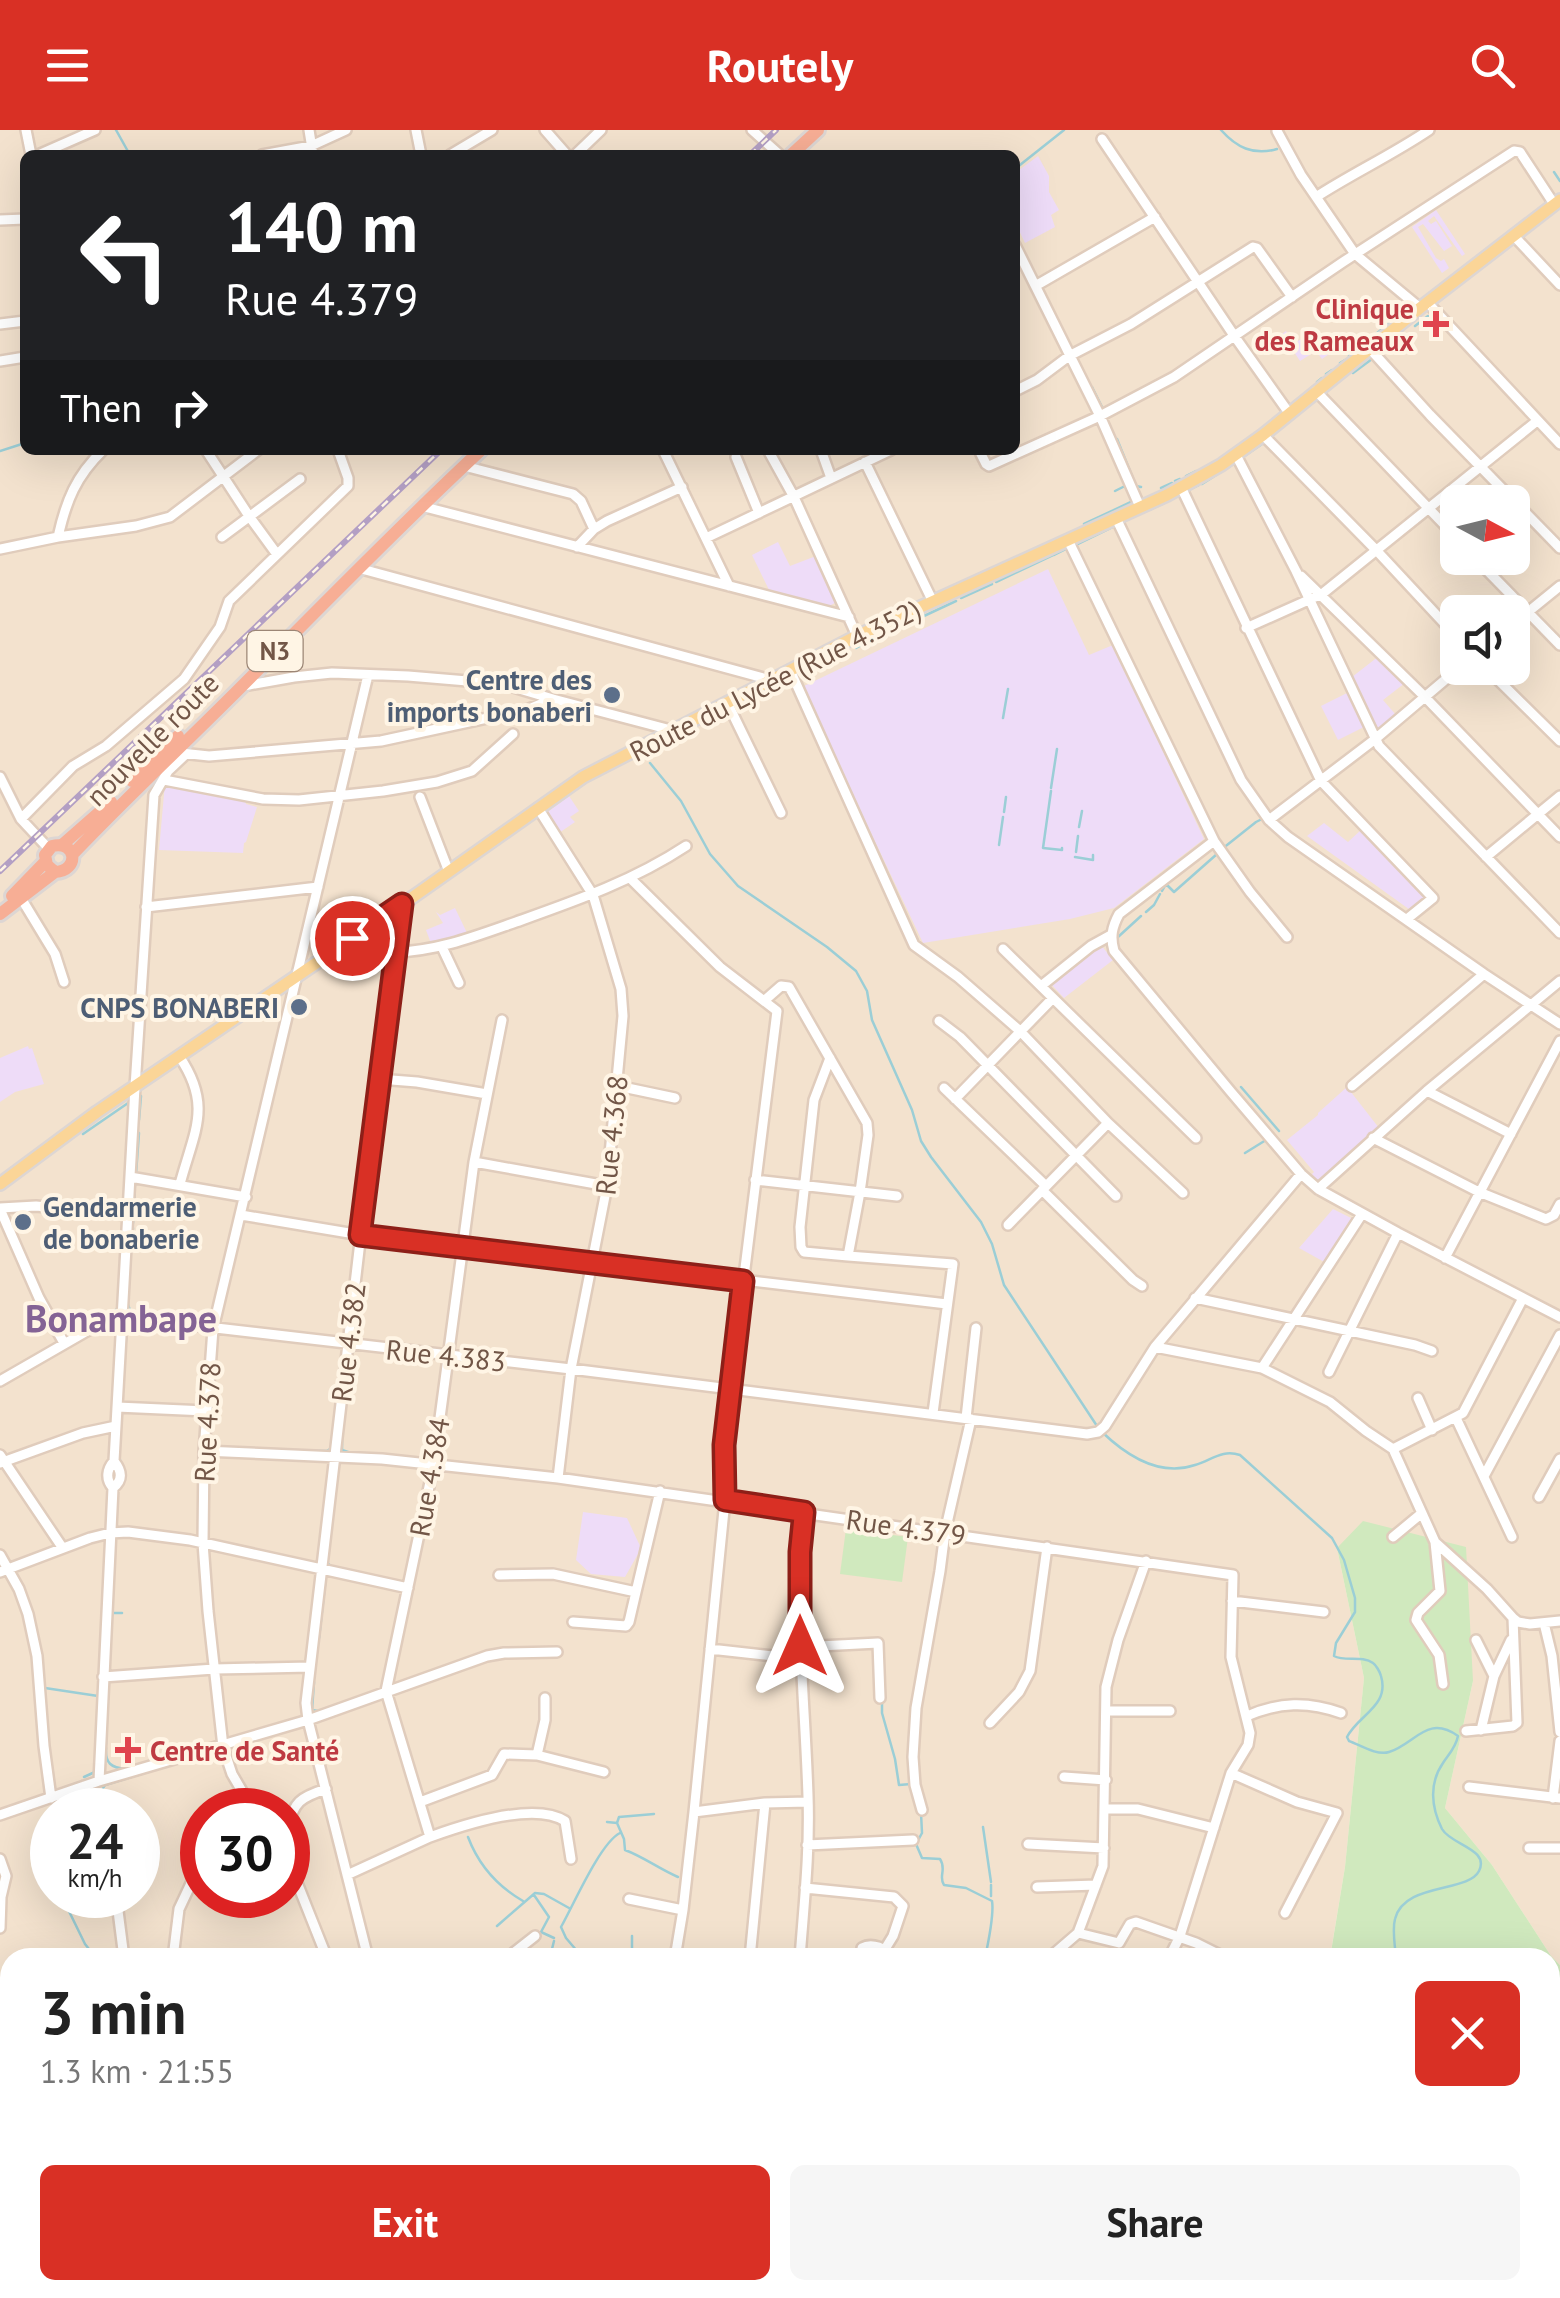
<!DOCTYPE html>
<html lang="en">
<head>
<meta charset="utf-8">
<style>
  :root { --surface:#fff; --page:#f6f6f6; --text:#222; --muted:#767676; --accent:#d93025 }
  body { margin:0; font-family:"PT Sans",sans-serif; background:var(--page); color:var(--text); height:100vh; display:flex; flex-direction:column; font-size:38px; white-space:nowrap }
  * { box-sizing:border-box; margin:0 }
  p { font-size:32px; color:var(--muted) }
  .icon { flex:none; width:55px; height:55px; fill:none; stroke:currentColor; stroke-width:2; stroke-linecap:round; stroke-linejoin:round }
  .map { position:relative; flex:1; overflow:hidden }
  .panel { position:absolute; left:0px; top:1818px; width:1560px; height:352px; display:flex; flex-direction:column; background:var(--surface); border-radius:30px 30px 0 0; box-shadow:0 10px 40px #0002 }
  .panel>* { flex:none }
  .hud { position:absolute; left:20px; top:20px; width:1000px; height:305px; border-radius:15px; box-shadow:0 10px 40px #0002; background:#202124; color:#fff; overflow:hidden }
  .needle { width:65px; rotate:97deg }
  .tools { position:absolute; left:1440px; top:355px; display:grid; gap:20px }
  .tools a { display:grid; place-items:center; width:90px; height:90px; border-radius:15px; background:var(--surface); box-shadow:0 10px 40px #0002; font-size:50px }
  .speed { position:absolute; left:30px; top:1658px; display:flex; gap:20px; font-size:50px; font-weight:700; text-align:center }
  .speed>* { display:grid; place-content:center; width:130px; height:130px; border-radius:50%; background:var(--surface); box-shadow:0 10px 40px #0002; line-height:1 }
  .speed small { font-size:25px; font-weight:400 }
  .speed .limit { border:15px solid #d22; background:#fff; color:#111 }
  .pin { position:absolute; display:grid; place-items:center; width:85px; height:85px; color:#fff; margin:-42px; border:5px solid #fff; border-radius:50%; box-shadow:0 2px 10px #0007 }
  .me { position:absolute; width:110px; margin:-55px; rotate:0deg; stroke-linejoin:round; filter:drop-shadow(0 0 8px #0008) }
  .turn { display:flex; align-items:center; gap:35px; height:210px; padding:0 40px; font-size:45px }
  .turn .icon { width:130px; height:130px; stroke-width:2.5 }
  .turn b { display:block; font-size:70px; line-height:85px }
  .then { display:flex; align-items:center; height:95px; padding:0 40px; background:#0003; gap:20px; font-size:38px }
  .round { display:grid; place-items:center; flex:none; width:105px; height:105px; border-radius:15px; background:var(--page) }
  .overview { display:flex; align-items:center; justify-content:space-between; height:170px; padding:0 40px }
  h1 { font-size:60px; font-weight:700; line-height:75px }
  .button { display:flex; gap:20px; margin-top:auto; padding:20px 40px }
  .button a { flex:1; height:115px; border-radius:15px; background:var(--accent); color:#fff; font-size:40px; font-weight:700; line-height:115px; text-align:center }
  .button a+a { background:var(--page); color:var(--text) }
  header { display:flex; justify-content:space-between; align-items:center; height:130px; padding:0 40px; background:var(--accent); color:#fff; font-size:45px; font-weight:700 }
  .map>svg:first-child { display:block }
</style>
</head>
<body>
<header><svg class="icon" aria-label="menu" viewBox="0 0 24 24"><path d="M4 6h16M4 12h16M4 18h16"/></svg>Routely<svg class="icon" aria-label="search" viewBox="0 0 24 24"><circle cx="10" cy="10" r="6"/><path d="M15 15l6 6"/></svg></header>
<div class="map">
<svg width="1560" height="2168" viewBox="0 0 1560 2168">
  <rect width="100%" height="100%" fill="#fcf1df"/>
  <path fill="#f3e2ce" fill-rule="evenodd" d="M0,0H1560V1835L1551,1826L1492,1735L1445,1678L1473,1551L1337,1418L1364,1548L1345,1737L1330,1827L10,1828V2160H103L93,2168H0ZM25,25H1015V320H25ZM1458,372H1512V428H1458ZM1458,482H1512V538H1458ZM52,1680H138V1765H52ZM202,1680H288V1765H202Z"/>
  <path fill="#eedcf8" d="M1038,26L1049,46V62L1059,80L1051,85L1055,97L1025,113L1015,92V43Z
    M1436,80L1465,124L1462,126L1434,86L1428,91L1431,94L1436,91L1452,116L1444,121L1423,94L1418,97L1436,128L1441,131L1444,129L1449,138L1442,143L1412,97Z
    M1286,201L1291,209L1295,206L1298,211L1306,206L1310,211L1319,205L1322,211L1326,209L1335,220L1322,229L1316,221L1300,231L1282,204Z
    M778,412L790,436L816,426L837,472L827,477L770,462L752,425Z
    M1048,439L1089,525L1113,515L1204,709L1114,778L1070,789L923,813L802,557Z
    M1379,526L1405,553L1383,570L1396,585L1376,602L1352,547Z
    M1347,563L1364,597L1338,610L1321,576Z
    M165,653L245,670L246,674L257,677L246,712L244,713L243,723L159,720Z
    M569,666L579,681L570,687L575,692L559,703L545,684Z
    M1324,693L1348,712L1361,700L1427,769L1413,782L1307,706Z
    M455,778L468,805L432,816L426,800L443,793L436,782L440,785Z
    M1101,815L1113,830L1064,868L1050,853Z
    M28,916L29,919L32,918L44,954L15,962L0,972V928Z
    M1347,957L1379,998L1352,1020L1353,1023L1319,1052L1312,1044L1314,1042L1287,1010L1318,985V983Z
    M1333,1079L1355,1090L1326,1133L1299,1118Z
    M583,1382L627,1388L640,1416L638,1424L625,1447L591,1444L576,1430Z"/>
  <path fill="#d0e9be" d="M1363,1391L1466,1417L1473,1551L1445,1678L1492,1735L1551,1826L1560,1835V1951L1550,1950V1828H1330L1345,1737L1364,1548L1337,1418Z
    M846,1399L908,1407L902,1452L840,1444Z
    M10,1999V2160H14L6,2168L0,2160V2011Z
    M1560,2096V2168H1266L1269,2160H1550V2097Z"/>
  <path fill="#b4dee5" stroke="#9bced6" stroke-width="2.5" d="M1550,1950L1560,1951V2096L1550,2097Z
    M103,2160H1269L1266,2168H93Z"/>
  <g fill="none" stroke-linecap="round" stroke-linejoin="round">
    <path stroke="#9bced6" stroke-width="2.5" d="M116,0L130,25
      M1221,0C1236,17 1253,26 1277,19
      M1015,39L1064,0
      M1554,42L1560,51
      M1415,196L1428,186
      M1368,210L1394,190L1402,181
      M1396,211L1405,204
      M1349,226L1365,213
      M1340,233L1345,230
      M1353,243L1372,229
      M1326,244L1332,240
      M1317,252L1322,248
      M1092,257L1102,277
      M1117,309L1136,356L1141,357
      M0,321L25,313
      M1243,327L1265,312
      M1186,346L1196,341
      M1175,351L1180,349
      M1202,354L1235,333
      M1161,358L1172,353
      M1115,361L1125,356
      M1187,361L1199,355
      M1151,379L1164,373
      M1084,394L1131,372
      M712,410L728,443
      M1076,415L1117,395
      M1054,425L1068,418
      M996,452L1053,425
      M961,468L992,454
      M879,507L956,471
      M856,518L873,509
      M1003,588L1008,559
      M650,633L681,671L710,724L738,756L827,817L856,841L867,861L872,890L912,980L921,1011L931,1027L981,1092L992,1114L1004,1155L1097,1296
      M1051,658L1057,619
      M1051,661L1043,718L1062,720V718
      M546,680L585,653
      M1004,682L1006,667
      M1079,697L1082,681
      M999,715L1003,687
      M1222,719L1256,692L1264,688
      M1076,722L1078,706
      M1075,727L1093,730V725
      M1162,761L1166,754L1174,762L1217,724
      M151,772L154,735
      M1146,782L1154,775L1160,764
      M392,794L394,805
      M1118,807L1141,786
      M1241,957L1279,1001
      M139,990L141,966
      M83,1004L131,971
      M1245,1023L1266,1010
      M374,1026L380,979
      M374,1034L366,1098L374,1101
      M136,1044L139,1003
      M134,1074L135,1053
      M108,1079L125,1080
      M133,1093V1087
      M131,1122L133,1098
      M128,1169L130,1131
      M127,1172L131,1183L173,1189
      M357,1173L365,1109
      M357,1178L354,1204L356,1210H362
      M180,1189L208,1193L212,1190
      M107,1194L115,1199L116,1216
      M258,1198L290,1202
      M78,1201L112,1184L118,1178
      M125,1222L127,1198
      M645,1244L664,1246
      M669,1247L683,1249
      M692,1250L724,1254
      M735,1252L736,1255L745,1256
      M348,1257L352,1223L355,1219
      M749,1257L763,1258
      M121,1279L119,1327L125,1345
      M985,1286L998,1288
      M343,1297L347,1264
      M1102,1302C1127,1326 1160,1347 1195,1335C1212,1330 1222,1319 1240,1325L1332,1408L1344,1430L1355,1468V1482L1336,1513L1334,1526C1345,1532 1362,1525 1373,1533C1376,1535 1380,1542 1381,1546C1390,1576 1358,1585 1347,1607L1349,1611C1360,1615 1377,1626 1389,1622C1415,1614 1427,1584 1458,1606C1456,1617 1449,1624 1443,1633C1429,1653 1431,1677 1442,1699C1451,1715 1490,1719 1479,1741C1468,1763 1404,1752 1395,1789C1392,1800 1395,1815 1396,1828
      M342,1304V1320L351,1323
      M316,1321H327L333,1317
      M336,1356L339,1333L344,1331
      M950,1397L965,1400
      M334,1438L327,1433L336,1359
      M113,1483H122
      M319,1508L326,1446L329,1445
      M109,1543V1530
      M314,1547L318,1512
      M314,1552L312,1580L318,1581
      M45,1558L98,1566
      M882,1569V1583L895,1629L899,1655L911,1654
      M106,1614L108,1551
      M106,1618C105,1633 111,1638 126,1639
      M226,1619L281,1602
      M205,1625L222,1620
      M84,1647L97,1641
      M103,1658L105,1655L201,1626
      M921,1683L922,1703L916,1714L922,1728L940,1729C947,1739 938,1747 944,1755L966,1758L992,1771C994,1783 988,1814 985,1828
      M607,1692L617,1693L619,1687L654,1684
      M617,1693L624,1709L625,1720C644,1727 659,1739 678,1747
      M983,1697L991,1752
      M468,1707C479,1736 497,1756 523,1771
      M534,1765L549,1787L541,1802L554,1808
      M991,1766V1755
      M64,1771L85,1814L96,1828
      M497,1796L535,1763L544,1764L569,1778
      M632,1806V1828
      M554,1811L552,1819L568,1822L579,1828
      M583,1828L566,1808L561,1797C573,1776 600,1713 620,1703"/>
    <path stroke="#b4dee5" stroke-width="11" d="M0,1863C12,1872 5,1882 0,1893
      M0,1942L10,1951"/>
    <g stroke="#e0ccbc" stroke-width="14">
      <path id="minor" d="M26,0L31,25
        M309,0L313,25
        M416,0L421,25
        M545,0L567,25
        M752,0L780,25
        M1277,1L1301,45L1355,124L1420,178
        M1102,9L1235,207L1289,283
        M38,25L95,0
        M262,25L311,16L346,0
        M450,25L492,0
        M575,25L601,0
        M1316,67C1353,43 1392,25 1429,0
        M0,90L25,89
        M1514,106L1560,155
        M1015,115L1100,286L1140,377
        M1037,155L1155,87
        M1428,173L1560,314
        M0,194L25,191
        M1370,219L1430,285L1560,418
        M0,231L25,227
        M1015,261L1037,250L1069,226L1131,194L1253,117L1257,118L1292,167
        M1316,261L1458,409
        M1263,305L1377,421L1458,508
        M206,320L249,386L276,423
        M663,320L729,456
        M768,320L794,367L857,506
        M821,320L831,348
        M979,320L986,334L989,336L1100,286L1174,247L1343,132L1514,21L1520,22L1554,74
        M1236,325L1296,441L1379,616L1560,803
        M736,327L759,383
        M865,332L933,472
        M464,336L573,364L581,371L594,399
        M1181,357L1321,651L1433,768L1407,789
        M421,376L849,487
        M1116,388L1241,650L1269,690L1288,707L1484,844L1560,894
        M58,407C66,371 76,346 103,320
        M222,407L300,349
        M706,408L891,320
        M1068,410L1214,711L1250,762L1287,807
        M577,417L594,399L607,391L682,357
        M0,419L58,407L136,396L170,387L258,320
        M1475,428L1560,515
        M358,438L771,550
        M1301,446L1424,566L1560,707
        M1512,495L1560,456
        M1246,498L1322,464L1537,291
        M1486,538L1560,611
        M790,540L914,815L958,847L1020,901L1108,993L1183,1063
        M243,556L294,547L332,543L408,546L503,554L553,569
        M727,572L781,683
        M181,623L209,626L381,611L529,579L553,569L671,600
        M0,647L21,689L49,719
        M164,650L263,669L299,670L383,661L437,652L472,641L513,604
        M420,667L449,742
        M538,678L593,765L621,859L623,886L607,1056L571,1239L558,1348
        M21,689L73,636L106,616L184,549L220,497L229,471L348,356V348L338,320
        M1269,690L1374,610L1459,538
        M1214,711L1119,784C1112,797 1110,807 1114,821L1231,962L1301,1044L1318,1059L1398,1103L1560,1187
        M1486,727L1560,666
        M631,749L720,837L777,881L730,1259L724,1315L725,1370L694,1682L683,1780L675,1828
        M21,768L55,824L64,852
        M146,777L318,757
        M442,817L459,853
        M1003,819L1053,868
        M395,822C438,821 476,806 516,792C575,771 633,751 686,716
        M1041,856L1091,816L1111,805
        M765,870L781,856L789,857L867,993L868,1005L860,1062L848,1126L953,1134L933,1283
        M939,891L960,907L1116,1066
        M179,926C213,976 194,1001 180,1054
        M830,928L814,970L800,1097L801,1117L804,1122L848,1126
        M379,949L417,952L487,964
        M618,956L675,968
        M1352,956L1484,844
        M944,958L1046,1056
        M1427,961L1511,1004
        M955,969L1053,868L1196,1008
        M1373,1008L1479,1062L1546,1089L1554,1085L1560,1074
        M474,1032L607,1056
        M130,1047L246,1067
        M755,1050L897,1066
        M1318,1059L1427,961L1560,851
        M1042,1060L1133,1150L1142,1156
        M0,1078L36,1076L128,1085
        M0,1079L39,1168L64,1213
        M241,1085L361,1105L947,1174
        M1008,1095L1108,993
        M1445,1128L1560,911
        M1195,1168L1415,1215L1432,1221
        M1155,1217L1262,1238L1330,1272L1366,1301L1393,1319L1435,1412L1487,1459L1513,1488L1518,1492L1530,1494L1560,1491
        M1262,1238L1362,1084
        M1329,1242L1398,1103
        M0,1251L106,1190L121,1187L571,1239L1087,1304L1098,1302L1105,1296L1155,1217L1301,1044
        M1418,1268L1432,1300
        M117,1277L206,1281
        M966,1288L976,1198
        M1456,1288L1512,1407
        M1393,1319L1463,1283L1523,1168
        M204,1321L382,1329L558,1348L1233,1445L1231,1527L1250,1603L1248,1615L1231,1643L1180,1806L1169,1828
        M0,1325L62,1417
        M0,1333L83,1303L116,1296
        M1484,1346L1560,1205
        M113,1358C123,1350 122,1341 114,1331
        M1539,1367L1560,1329
        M1393,1407L1422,1383
        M1435,1412L1440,1461L1418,1483L1416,1490L1439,1525L1443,1554
        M0,1425L19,1459L28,1484L37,1526L44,1616L51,1668
        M0,1442L90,1408L110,1403L128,1402L190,1410L408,1458
        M499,1445L553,1444L636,1462L660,1361
        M1232,1471L1324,1482
        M573,1492L626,1496L629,1492L636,1462
        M1544,1493L1552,1526L1560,1602
        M1476,1510L1494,1546
        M800,1517L878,1513L880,1568
        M710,1519L800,1529
        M103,1547L214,1539L310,1537
        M1106,1581H1170
        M1247,1586C1279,1572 1308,1571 1341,1583
        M990,1593L1019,1562L1030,1541L1047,1417
        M1481,1600L1494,1546L1511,1510
        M1466,1601L1513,1596L1517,1593L1513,1488
        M537,1625L545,1590V1568
        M1231,1643L1297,1672L1337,1683L1285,1783
        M1064,1647L1106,1650
        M99,1651L113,1358C105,1349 107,1339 114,1331L135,957L154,665L168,641L186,624
        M84,1656L92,1680
        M1469,1657L1560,1668
        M1553,1668L1560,1611
        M420,1672L492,1645L504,1624L537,1625L604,1642
        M1105,1679H1138L1214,1698
        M236,1680L243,1665
        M253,1680L232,1644L223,1617L208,1481L203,1413L204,1321L213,1199L368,545
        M922,1680L915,1655L913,1627L916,1578L940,1441L945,1402L971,1289
        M694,1682L765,1673L808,1672
        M0,1685L99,1651L308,1590L487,1526L504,1523L557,1522
        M288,1698C293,1672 301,1667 326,1659
        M430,1707C463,1695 534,1671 565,1691L571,1729
        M1028,1714L1104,1718
        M807,1715L913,1710
        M1529,1718H1560
        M0,1729L6,1746L1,1767L0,1798
        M288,1730L327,1828
        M347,1745L430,1707L386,1561L434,1333L474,1032L502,890
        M1037,1757L1096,1755
        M805,1758L894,1767L903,1776L893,1806L885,1819
        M116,1765L124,1828
        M629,1769L683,1780
        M1078,1803L1119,1813L1130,1794L1136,1792L1196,1813L1226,1828
        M173,1828L179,1779L202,1730
        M368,1828L308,1590L306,1573L379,949L403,774
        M507,1828L535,1806
        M750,1828L765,1673
        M800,1828C804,1774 810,1720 808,1666C805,1571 794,1477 803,1382
        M862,1828V1818C874,1811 887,1821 898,1828
        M1049,1828L1078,1803L1103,1736L1106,1557L1118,1510L1146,1431"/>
    </g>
    <g stroke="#ddd6d3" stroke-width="16">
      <path id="major" d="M0,1054L97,982L403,774L583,647L857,506L1167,365L1221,335L1263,305L1420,178L1560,70"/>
    </g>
    <g stroke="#ddd6d3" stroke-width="18">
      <path id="highway" d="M791,25L818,0
        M132,651L178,606
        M62,715L111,672
        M72,725C123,671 177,621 230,568C313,485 395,400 481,320
        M12,766L45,732
        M0,784L55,742C80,741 77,710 52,716L45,725L47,735L55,742"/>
    </g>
    <use href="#minor" stroke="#fff" stroke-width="9"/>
    <use href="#major" stroke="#fbd597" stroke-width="11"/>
    <use href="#highway" stroke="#f7ae95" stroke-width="12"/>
    <g stroke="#b39fc4" stroke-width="6">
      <path id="rail" d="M750,25L776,0
        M0,741L441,320"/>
    </g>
    <use href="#rail" stroke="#fff5e5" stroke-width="2.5" stroke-dasharray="8" stroke-linecap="butt"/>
  </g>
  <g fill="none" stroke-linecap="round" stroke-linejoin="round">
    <g stroke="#8d1f18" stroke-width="25">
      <path id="route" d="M352,808L402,774L360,1105L743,1151L724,1315L725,1370L804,1382L800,1422V1516"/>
    </g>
    <use href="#route" stroke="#d93025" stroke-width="18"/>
  </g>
  <g fill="#e0444e" stroke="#fff5e5" stroke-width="4">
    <path d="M1431 179h10v10h10v10h-10v10h-10v-10h-10v-10h10z"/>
    <path d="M123 1605h10v10h10v10h-10v10h-10v-10h-10v-10h10z"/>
  </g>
  <g fill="#5c6f8a" stroke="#fff5e5" stroke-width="4">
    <circle cx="612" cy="565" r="10"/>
    <circle cx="299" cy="877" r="10"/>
    <circle cx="23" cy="1092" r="10"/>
  </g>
  <g text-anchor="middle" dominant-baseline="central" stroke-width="8" stroke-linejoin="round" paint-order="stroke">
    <rect fill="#fff5e5" stroke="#9c8676" stroke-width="2.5" x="247.5" y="501" width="55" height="40" rx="8"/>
    <g font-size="25" font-weight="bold" fill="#725647">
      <text x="275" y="521">N3</text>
    </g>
    <g font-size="28" font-weight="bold" fill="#be3a42" stroke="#fff5e5" text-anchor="end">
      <text x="1414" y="178">Clinique<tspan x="1414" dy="32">des Rameaux</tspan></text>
      <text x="150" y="1620" text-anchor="start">Centre de Santé</text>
    </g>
    <g font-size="28" font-weight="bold" fill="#4e5e75" stroke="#fff5e5" text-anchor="end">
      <text x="592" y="549">Centre des<tspan x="592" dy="32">imports bonaberi</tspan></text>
      <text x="279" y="877">CNPS BONABERI</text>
      <text x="43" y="1076" text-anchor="start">Gendarmerie<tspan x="43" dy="32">de bonaberie</tspan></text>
    </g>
    <g font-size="28" fill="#725647" stroke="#fff5e5">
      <text transform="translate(775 550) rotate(-27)">Route du Lycée (Rue 4.352)</text>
      <text transform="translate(152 609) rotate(-45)">nouvelle route</text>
      <text transform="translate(611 1005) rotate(-84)">Rue 4.368</text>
      <text transform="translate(348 1212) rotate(-83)">Rue 4.382</text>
      <text transform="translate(446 1225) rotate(6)">Rue 4.383</text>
      <text transform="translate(207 1292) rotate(-87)">Rue 4.378</text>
      <text transform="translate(429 1347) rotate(-80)">Rue 4.384</text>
      <text transform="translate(906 1397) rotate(8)">Rue 4.379</text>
    </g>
    <g font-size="38" font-weight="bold" fill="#846395" stroke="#fff5e5">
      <text x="121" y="1187">Bonambape</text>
    </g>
  </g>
</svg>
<div class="tools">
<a><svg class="needle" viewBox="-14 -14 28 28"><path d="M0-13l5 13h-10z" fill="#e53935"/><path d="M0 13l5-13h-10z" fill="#767676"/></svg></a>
<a><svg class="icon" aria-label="sound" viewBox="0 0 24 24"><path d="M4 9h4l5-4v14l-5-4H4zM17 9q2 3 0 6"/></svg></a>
</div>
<div class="speed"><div>24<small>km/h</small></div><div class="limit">30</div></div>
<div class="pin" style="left:352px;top:808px;background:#d93025"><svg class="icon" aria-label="arrive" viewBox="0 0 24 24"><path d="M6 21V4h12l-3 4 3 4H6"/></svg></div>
<svg class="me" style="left:800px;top:1516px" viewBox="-20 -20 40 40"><path d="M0-17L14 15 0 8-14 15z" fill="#d93025" stroke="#fff" stroke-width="4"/></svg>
<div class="hud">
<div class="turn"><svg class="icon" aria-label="left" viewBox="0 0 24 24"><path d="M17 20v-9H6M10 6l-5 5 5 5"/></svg><div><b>140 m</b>Rue 4.379</div></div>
<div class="then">Then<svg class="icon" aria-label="right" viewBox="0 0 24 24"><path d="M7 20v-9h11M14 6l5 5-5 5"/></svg></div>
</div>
<section class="panel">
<div class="overview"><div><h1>3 min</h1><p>1.3 km · 21:55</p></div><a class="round" style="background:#d93025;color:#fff"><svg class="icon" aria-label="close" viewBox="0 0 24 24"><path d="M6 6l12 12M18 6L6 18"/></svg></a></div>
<div class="button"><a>Exit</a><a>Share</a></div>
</section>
</div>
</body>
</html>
